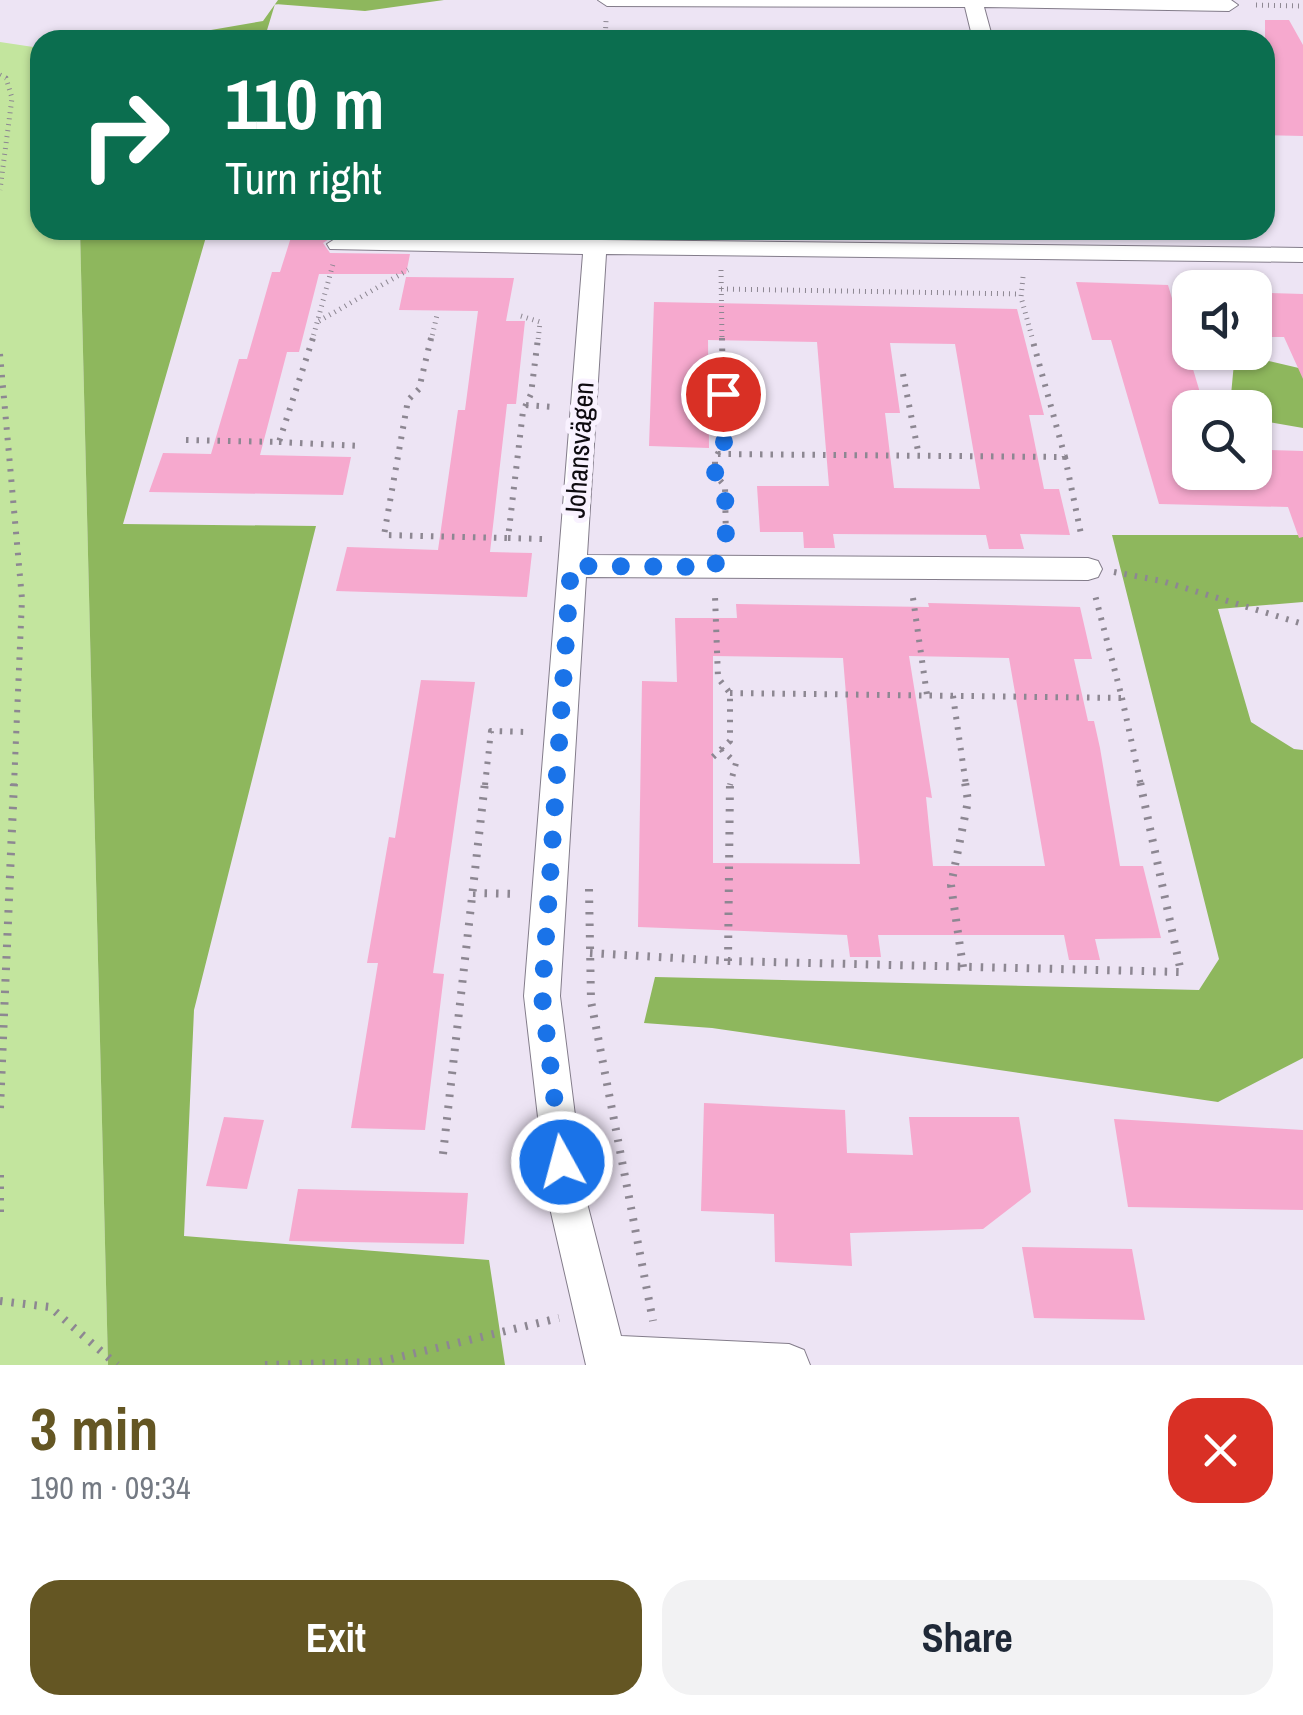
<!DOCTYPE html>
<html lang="en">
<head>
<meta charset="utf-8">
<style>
  :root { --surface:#fff; --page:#f2f2f3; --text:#1f2937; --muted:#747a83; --accent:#645623 }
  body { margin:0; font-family:"Archivo Narrow",sans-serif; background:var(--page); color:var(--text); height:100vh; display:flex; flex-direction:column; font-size:38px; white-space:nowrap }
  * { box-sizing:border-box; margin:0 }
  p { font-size:32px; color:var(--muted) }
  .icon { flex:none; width:55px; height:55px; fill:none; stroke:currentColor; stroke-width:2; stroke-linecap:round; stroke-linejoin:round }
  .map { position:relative; height:1365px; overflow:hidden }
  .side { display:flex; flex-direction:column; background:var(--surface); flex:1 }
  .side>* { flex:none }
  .banner { position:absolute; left:30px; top:30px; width:1245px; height:210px; border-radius:30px; box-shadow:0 2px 8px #0004; background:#0b6e4f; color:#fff; overflow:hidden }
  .controls { position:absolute; left:1172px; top:270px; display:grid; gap:20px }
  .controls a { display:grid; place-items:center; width:100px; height:100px; border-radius:20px; background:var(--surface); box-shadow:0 2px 8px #0004; font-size:50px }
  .pin { position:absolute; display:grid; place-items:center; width:85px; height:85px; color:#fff; margin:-42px; border:5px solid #fff; border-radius:50%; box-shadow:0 2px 10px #0007 }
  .me { position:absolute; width:110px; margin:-55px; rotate:353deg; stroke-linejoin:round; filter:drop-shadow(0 0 8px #0008) }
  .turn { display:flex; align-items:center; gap:35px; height:210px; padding:0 30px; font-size:45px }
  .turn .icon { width:130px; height:130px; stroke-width:2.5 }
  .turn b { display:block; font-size:70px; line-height:85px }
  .round { display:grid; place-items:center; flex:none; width:105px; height:105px; border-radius:30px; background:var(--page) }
  .summary { display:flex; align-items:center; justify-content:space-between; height:170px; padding:0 30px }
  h1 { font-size:60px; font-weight:700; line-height:75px; color:var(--accent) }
  .action { display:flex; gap:20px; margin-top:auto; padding:20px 30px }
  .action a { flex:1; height:115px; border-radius:30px; background:var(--accent); color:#fff; font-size:40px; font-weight:700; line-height:115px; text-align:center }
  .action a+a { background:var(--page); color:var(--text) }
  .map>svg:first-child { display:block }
</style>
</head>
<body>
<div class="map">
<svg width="1303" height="1365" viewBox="0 0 1303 1365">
  <rect width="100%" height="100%" fill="#ede4f4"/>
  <path fill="#c3e59e" d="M0,42L40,48V230H80L108,1365H0Z"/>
  <path fill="#8eb75d" d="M278,0H444L365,11L275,4L264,40H153L263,21Z
    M80,230H208L123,524L316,526L194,1010L184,1236L489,1260L505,1365H108Z
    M1260,359L1303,369V428L1258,420L1255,408L1244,407L1231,395L1234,363Z
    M1112,535H1303V602L1218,609L1251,722L1294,749L1303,750V1058L1218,1102L712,1028L644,1023L655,977L1199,990L1219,959Z"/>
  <path fill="#f6a9ce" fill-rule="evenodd" d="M1265,20H1289L1303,45V136L1265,135Z
    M353,230H415L414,234L338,233L323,243L330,253L410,254L406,274H319L299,352H287L260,455L351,457L343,495L149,492L163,453L211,454L239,359H247L272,272H280L293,231Z
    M406,277L514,278L506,321H525L516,404H507L490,552L532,553L527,597L336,591L347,547L438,550L458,410H465L478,311L399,310Z
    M1076,282L1168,285L1201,396H1186L1190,472H1255V460H1271L1268,450L1303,451V537L1299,538L1288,507L1159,504L1111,340H1092Z
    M1268,293L1303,294V379L1284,337H1255V300H1270Z
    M654,302L1017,309L1044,415H1029L1044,489H1059L1070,535L1020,534L1024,549H989L986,535L833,534L835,548H804L803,532H760L757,486H829L817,342L708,340L709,448L649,446ZM890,343L955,344L980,489L894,488L885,413H900Z
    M928,603L1080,607L1092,659H1074L1088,721H1094L1100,748L1120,866H1143L1161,938L1095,939L1100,960H1069L1064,935H878L881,957H850L847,935L638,927L642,681L677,682L675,618H737L736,604L929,607ZM713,656L843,658L860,864L713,863ZM909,656L1009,658L1045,866H933L926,797L932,798Z
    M421,680L475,682L433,973L444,974L425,1130L351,1128L378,963H367L389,837L395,838Z
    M704,1103L845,1110L847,1153L913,1155L909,1117H1019L1031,1192L983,1229L850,1233L852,1266L775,1262L774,1214L701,1211Z
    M224,1117L264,1120L247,1189L206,1186Z
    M1114,1119L1303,1130V1210L1128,1207Z
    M298,1189L468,1193L464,1244L289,1241Z
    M1022,1247L1132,1249L1145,1320L1034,1318Z"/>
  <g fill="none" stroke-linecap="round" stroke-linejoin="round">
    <g stroke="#837c8a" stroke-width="2">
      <path id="minor" d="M598,0H1231L1238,5L1229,11L984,7L993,40H973L965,7L607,6Z
        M338,237L1303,248V262L606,254L587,555L1088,558L1098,561L1102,569L1098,577L1088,580L586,577L560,996L585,1195L621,1336L789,1344L804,1350L810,1365H586L547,1195L524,996L583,254L330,249L327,244Z"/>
    </g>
    <path stroke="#8d8792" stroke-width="5" stroke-dasharray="1 5" stroke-linecap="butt" d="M1256,5L1303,6
      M605,40L606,21
      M0,75L6,78L12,98L0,190
      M721,270L722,341
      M1023,277L1021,297L1033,341
      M721,289L1021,294
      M521,316L540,322L538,341
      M319,321L408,270
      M312,341L333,264
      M431,341L437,315"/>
    <path stroke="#8d8792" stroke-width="6" stroke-dasharray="2.5 8" stroke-linecap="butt" d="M431,338L419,389L408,400L384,535L508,538L523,411L531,394L538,338
      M722,338L724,442L715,459V475L725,486L726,542
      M0,354L22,599L14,785
      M903,374L919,456
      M526,405L554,407
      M186,440L279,442L313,338
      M279,442L361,446
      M718,454L1065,457L1032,338
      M1065,457L1082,539
      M508,538L542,539
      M1114,572L1162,581L1303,624
      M913,598L927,695
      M730,693L1122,698L1095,595
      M953,696L966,785
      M1122,698L1141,785
      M721,749L736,763L730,785
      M713,757L730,741V693L718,678L715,596
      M485,785L491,731L527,732"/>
    <path stroke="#8d8792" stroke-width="8" stroke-dasharray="2.5 9" stroke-linecap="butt" d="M589,889L591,1001L653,1321
      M473,893L516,894
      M590,953L728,961L1181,972L1140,782
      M728,961L730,782
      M963,967L951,885L968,801L965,782
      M0,1108L14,782
      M443,1154L485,782
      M0,1175V1216
      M0,1301L50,1307L117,1365
      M265,1365L379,1362L559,1318"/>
    <use href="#minor" fill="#fff" fill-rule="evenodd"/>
  </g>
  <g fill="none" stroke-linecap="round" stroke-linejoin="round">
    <path stroke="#1a73e8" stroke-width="18" stroke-dasharray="0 32.4" d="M562,1162L542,996L571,566L714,567L726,543L725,486L715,475L716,459L724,442L723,394"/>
  </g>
  <g text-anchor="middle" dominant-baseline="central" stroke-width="10" stroke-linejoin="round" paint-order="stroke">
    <g font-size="28" fill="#0e0b10" stroke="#f9f2ff">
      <text transform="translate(579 450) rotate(-86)">Johansvägen</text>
    </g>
  </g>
</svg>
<div class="controls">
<a><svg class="icon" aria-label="sound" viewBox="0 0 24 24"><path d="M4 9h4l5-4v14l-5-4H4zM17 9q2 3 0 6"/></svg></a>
<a><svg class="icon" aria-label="search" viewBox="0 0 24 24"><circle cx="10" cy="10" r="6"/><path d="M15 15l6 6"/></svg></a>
</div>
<div class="pin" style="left:723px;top:394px;background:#d93025"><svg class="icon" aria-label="arrive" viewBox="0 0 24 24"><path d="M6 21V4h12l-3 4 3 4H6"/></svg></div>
<svg class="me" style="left:562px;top:1162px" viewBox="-20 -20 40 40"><circle r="17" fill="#1a73e8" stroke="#fff" stroke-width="3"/><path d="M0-11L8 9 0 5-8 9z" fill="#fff"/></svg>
<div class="banner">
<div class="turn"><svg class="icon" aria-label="right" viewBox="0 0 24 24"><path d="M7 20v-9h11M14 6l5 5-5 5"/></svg><div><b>110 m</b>Turn right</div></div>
</div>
</div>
<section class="side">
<div class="summary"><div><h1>3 min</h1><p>190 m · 09:34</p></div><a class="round" style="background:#d93025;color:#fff"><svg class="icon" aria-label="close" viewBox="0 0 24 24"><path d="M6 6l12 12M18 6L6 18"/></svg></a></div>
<div class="action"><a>Exit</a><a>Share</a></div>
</section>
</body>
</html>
